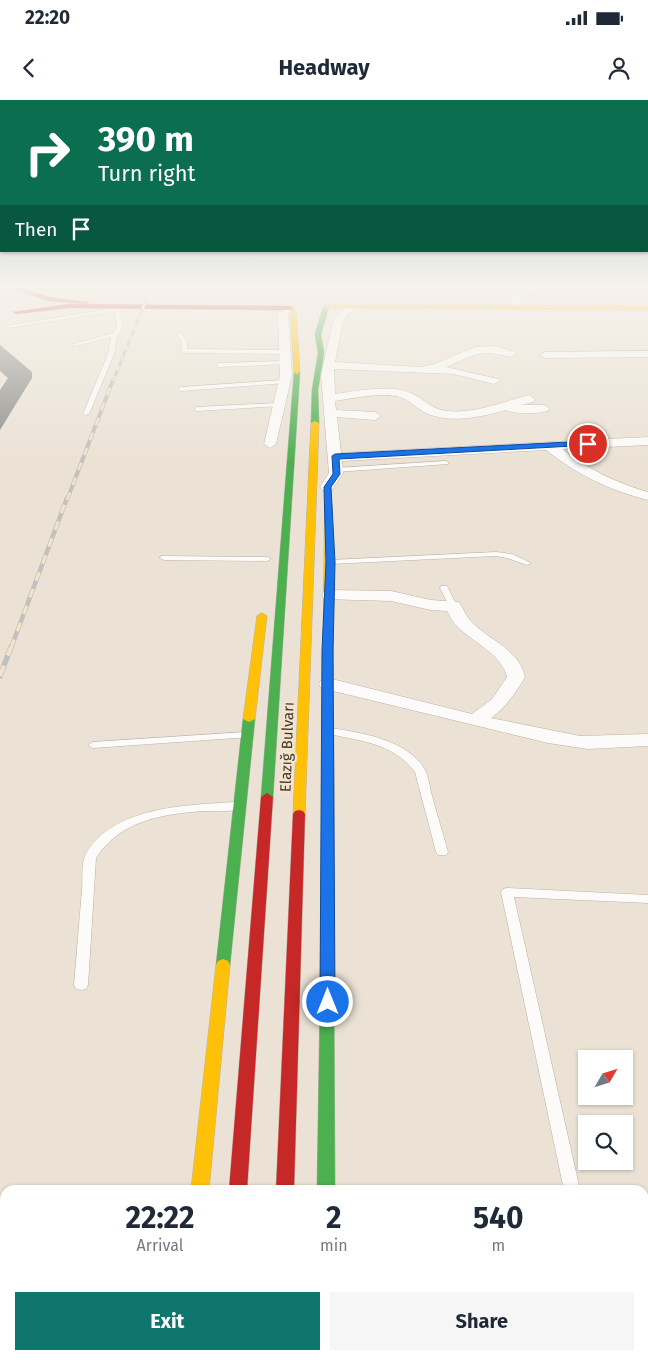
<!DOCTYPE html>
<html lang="en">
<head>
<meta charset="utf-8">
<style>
  :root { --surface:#fff; --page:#f6f6f7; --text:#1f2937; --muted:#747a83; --accent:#0f766e }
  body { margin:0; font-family:"Fira Sans",sans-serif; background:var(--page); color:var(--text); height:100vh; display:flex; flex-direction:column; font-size:19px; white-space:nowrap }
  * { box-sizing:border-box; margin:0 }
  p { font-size:16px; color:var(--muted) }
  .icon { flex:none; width:28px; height:28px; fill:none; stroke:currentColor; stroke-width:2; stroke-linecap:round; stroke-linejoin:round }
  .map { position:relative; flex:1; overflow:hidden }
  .panel { position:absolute; left:0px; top:1085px; width:649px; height:175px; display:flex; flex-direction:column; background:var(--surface); border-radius:15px 15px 0 0; box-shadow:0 1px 4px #0004 }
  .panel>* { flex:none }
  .hud { position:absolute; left:0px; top:0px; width:649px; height:152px; box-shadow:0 1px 4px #0004; background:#0b6e4f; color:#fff; overflow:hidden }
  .needle { width:32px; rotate:51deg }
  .controls { position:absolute; left:578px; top:950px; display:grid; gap:10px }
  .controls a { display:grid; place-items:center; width:55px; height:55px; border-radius:0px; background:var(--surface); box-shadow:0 1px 4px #0004; font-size:25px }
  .pin { position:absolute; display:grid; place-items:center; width:42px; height:42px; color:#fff; margin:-21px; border:2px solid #fff; border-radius:50%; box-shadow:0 1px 5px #0007 }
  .me { position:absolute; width:55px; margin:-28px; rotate:0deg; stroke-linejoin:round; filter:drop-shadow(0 0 4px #0008) }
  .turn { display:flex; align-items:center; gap:18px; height:105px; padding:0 15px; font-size:22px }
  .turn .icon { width:65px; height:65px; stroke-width:2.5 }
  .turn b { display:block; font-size:35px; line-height:42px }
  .then { display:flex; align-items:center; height:48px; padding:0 15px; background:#0003; gap:10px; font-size:19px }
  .eta { display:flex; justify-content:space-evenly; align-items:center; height:85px; text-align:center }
  .eta b { font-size:30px; font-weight:700; line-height:35px }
  .cta { display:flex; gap:10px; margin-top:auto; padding:10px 15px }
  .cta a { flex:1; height:58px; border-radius:0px; background:var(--accent); color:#fff; font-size:20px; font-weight:700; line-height:58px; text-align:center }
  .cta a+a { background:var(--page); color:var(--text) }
  .status { display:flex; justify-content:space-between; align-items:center; height:35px; padding:0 25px; background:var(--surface); direction:ltr }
  .status svg { height:14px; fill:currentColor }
  header { display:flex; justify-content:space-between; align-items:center; height:65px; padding:0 15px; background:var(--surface); font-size:22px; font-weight:700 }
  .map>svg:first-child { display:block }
</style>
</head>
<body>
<div class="status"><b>22:20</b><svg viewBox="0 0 49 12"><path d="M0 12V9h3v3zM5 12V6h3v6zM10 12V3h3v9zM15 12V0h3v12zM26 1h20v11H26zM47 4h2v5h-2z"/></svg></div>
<header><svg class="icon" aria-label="back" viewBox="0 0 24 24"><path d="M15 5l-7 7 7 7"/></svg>Headway<svg class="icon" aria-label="person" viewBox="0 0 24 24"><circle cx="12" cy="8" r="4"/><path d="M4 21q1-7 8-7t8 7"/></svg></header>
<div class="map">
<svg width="648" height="1260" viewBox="0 0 648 1260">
  <rect width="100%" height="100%" fill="#ebe2d5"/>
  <path fill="#8f908c" d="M0,245L32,272V278L0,330V290L8,278L0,271Z"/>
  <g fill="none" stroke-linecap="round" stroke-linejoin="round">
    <g stroke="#b9b2a7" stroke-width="1">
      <path id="lane" d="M117,206L121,207L119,209L123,227L117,236L114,254L89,314L84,315L83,314L108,254L111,237L76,246L73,244L114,233L117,227L115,211L9,228L6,226L115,208Z
        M176,233H180L187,240V249L286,250L289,252L286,254L185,253L182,251L181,240Z
        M286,261L289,263L288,264L219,267L216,265L219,263Z
        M284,280L287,282L286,283L181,291L178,289L181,287Z
        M279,303L282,305L281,306L197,311L194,309L197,307Z
        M446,361L448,362V364L336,372L333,370L336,368Z
        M496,452L512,454L531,463L527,465L507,458L496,456L331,464L327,462L331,460Z
        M161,456L267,457L271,459L267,461L164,460L160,458Z
        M441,486H447L457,506L456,508H450L440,488Z
        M329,628C360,632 409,640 425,670C429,678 430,688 432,696C437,715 443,733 448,752L446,755H438L436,752L415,672C392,642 359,641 325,633L324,631L325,629Z
        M246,632L251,635L250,637L93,648L88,645L93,642Z
        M236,702L241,706L240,709C229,712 216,711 205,711C162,714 121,720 96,758L88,885L86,889L81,890L76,889L74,885C77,853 79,822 82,790C83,780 81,765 85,756C110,706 188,705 236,702Z
        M507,788L648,795V803L514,797L580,1090H564L501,792L503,789Z
        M644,1247L648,1249V1260H634L633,1255H644Z
        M600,1255H618L619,1260H601Z"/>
    </g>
    <g stroke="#b9b2a7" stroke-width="1">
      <path id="street" d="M533,186H553L523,194L518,206H512L511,198L517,190Z
        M354,204L359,207L348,214L343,222L335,262L420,267L435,264L475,247L495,246L515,252L516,254L511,257C479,249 476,254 446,267L498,279L500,281L494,284L454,274L334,269L335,294C359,291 388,284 411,293C424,299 431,309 446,311C475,314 502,302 529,295L535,299L533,302L521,305H544L550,309C544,315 512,314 506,310C481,317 451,324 426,313C417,309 410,300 400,297C380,292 356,298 335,301L336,310L375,312L381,316L375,320L337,317L341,353L648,337V345L562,349C588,369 616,383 648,392V400C609,390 578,375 546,350L342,361L343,373L332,390L327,391L322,390L320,387L329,373L321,275L333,222L342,210Z
        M293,206L298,209L288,214L292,275L276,344L270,348L264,344L280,275L278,213Z
        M648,251V257L545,258L540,255L545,252Z
        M330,490L391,491L431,500L459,502C463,508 465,514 469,519C487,540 519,548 525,577C515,594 506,607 491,618L580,636L648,634V646L588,649L548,643L321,588L319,584L321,580L328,578L472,614L492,599L507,577C502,554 473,543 458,527C453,523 450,516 447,511L431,510L391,501L324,499L322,495L324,491Z"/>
    </g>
    <g stroke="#b9b2a7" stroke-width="1">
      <path id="fast" d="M326,205L329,207L321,234L324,253L318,290L319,323L315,325L311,323L312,290L318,253L315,234L323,207Z
        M297,270L300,272L273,697L267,701L261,697L294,272Z
        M249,616L255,619L230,865L228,869L223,871L218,869L216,865L243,619Z
        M327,894L332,896L334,900L335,1090H317L320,900L322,896Z
        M171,1255H191L190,1260H170Z
        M216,1255H236L235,1260H215Z"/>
    </g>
    <g stroke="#b9b2a7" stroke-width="1">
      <path id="slow" d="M326,205L648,206V210L324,208Z
        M293,207L296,209L300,272L297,274L294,272L290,209Z
        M315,321L319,323L305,714L303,717H295L293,714L311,323Z
        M325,402L332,404L334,678L328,682L322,678Z
        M262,513L267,516L255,619L249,622L243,619L257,516Z
        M223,859L228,861L230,865L209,1090H191L216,865L218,861Z"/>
    </g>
    <g stroke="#b9b2a7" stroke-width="1">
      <path id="jam" d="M19,187L49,197L89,202L86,204L48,201L17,190Z
        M69,204L291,206L294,208L291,210L69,208L16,214L13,212Z
        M328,674L334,678V900L332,904L327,906L322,904L320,900L322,678Z
        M267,693L273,697L247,1090H229L261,697Z
        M299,710L303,711L305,714L294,1090H276L293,714L295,711Z
        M269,1255H289V1260H269Z
        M314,1255H334V1260H314Z"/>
    </g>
    <use href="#lane" fill="#fcfbf9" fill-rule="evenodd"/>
    <use href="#street" fill="#fcfbf9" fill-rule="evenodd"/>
    <use href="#fast" fill="#4caf50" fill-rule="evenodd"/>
    <use href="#slow" fill="#ffc107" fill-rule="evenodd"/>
    <use href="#jam" fill="#c62828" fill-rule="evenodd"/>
    <g stroke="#c3c1be" stroke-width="3">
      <path id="rail-far3" d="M113,281L152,186"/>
    </g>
    <g stroke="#c3c1be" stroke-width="4">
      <path id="rail-far2" d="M67,400L113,280"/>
    </g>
    <g stroke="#c3c1be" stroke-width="4.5">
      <path id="rail-far1" d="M11,548L67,398"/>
    </g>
    <g stroke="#c3c1be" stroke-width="5.5">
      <path id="rail" d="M0,576L11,547"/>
    </g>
    <use href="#rail-far3" stroke="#f5e3cb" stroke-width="2" stroke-dasharray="5.5" stroke-linecap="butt"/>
    <use href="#rail-far2" stroke="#f5e3cb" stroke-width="2.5" stroke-dasharray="8" stroke-linecap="butt"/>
    <use href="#rail-far1" stroke="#f5e3cb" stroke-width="3" stroke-dasharray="9" stroke-linecap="butt"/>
    <use href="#rail" stroke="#f5e3cb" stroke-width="4" stroke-dasharray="11" stroke-linecap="butt"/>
  </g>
  <linearGradient id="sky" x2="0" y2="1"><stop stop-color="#a1b4be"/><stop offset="0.51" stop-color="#f6f2ec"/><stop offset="1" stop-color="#f6f2ec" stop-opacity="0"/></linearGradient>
  <rect width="648" height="363" fill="url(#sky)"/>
  <path fill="#1a73e8" stroke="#114b97" d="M588,341L591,342V345L339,359L340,374L331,387L335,462L333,551L335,902L333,906L328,908L322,906L320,902L322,551L326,462L324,387L333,374L332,356L335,354Z"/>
  <g text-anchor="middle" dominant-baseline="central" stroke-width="5" stroke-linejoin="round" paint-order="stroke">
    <g font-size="15" fill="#3c362c" stroke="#f5e3cb">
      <text transform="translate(287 647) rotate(-88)">Elazığ Bulvarı</text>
    </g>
  </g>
</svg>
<div class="controls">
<a><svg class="needle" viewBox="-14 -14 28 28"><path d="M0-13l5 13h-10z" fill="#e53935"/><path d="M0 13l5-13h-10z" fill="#747a83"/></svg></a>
<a><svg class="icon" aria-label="search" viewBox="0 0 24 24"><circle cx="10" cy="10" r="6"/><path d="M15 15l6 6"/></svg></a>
</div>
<div class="pin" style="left:588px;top:344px;background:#d93025"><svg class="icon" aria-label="arrive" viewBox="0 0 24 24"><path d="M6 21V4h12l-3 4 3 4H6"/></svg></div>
<svg class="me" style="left:328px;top:902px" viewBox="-20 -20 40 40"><circle r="17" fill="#1a73e8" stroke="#fff" stroke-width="3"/><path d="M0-11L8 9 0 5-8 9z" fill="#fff"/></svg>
<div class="hud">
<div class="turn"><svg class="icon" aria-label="right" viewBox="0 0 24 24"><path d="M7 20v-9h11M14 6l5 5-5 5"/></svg><div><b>390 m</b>Turn right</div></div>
<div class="then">Then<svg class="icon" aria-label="arrive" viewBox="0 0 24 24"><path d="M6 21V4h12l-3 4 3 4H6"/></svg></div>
</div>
<section class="panel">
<div class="eta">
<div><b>22:22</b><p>Arrival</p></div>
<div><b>2</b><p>min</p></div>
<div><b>540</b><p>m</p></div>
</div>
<div class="cta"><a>Exit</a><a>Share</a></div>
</section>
</div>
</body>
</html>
